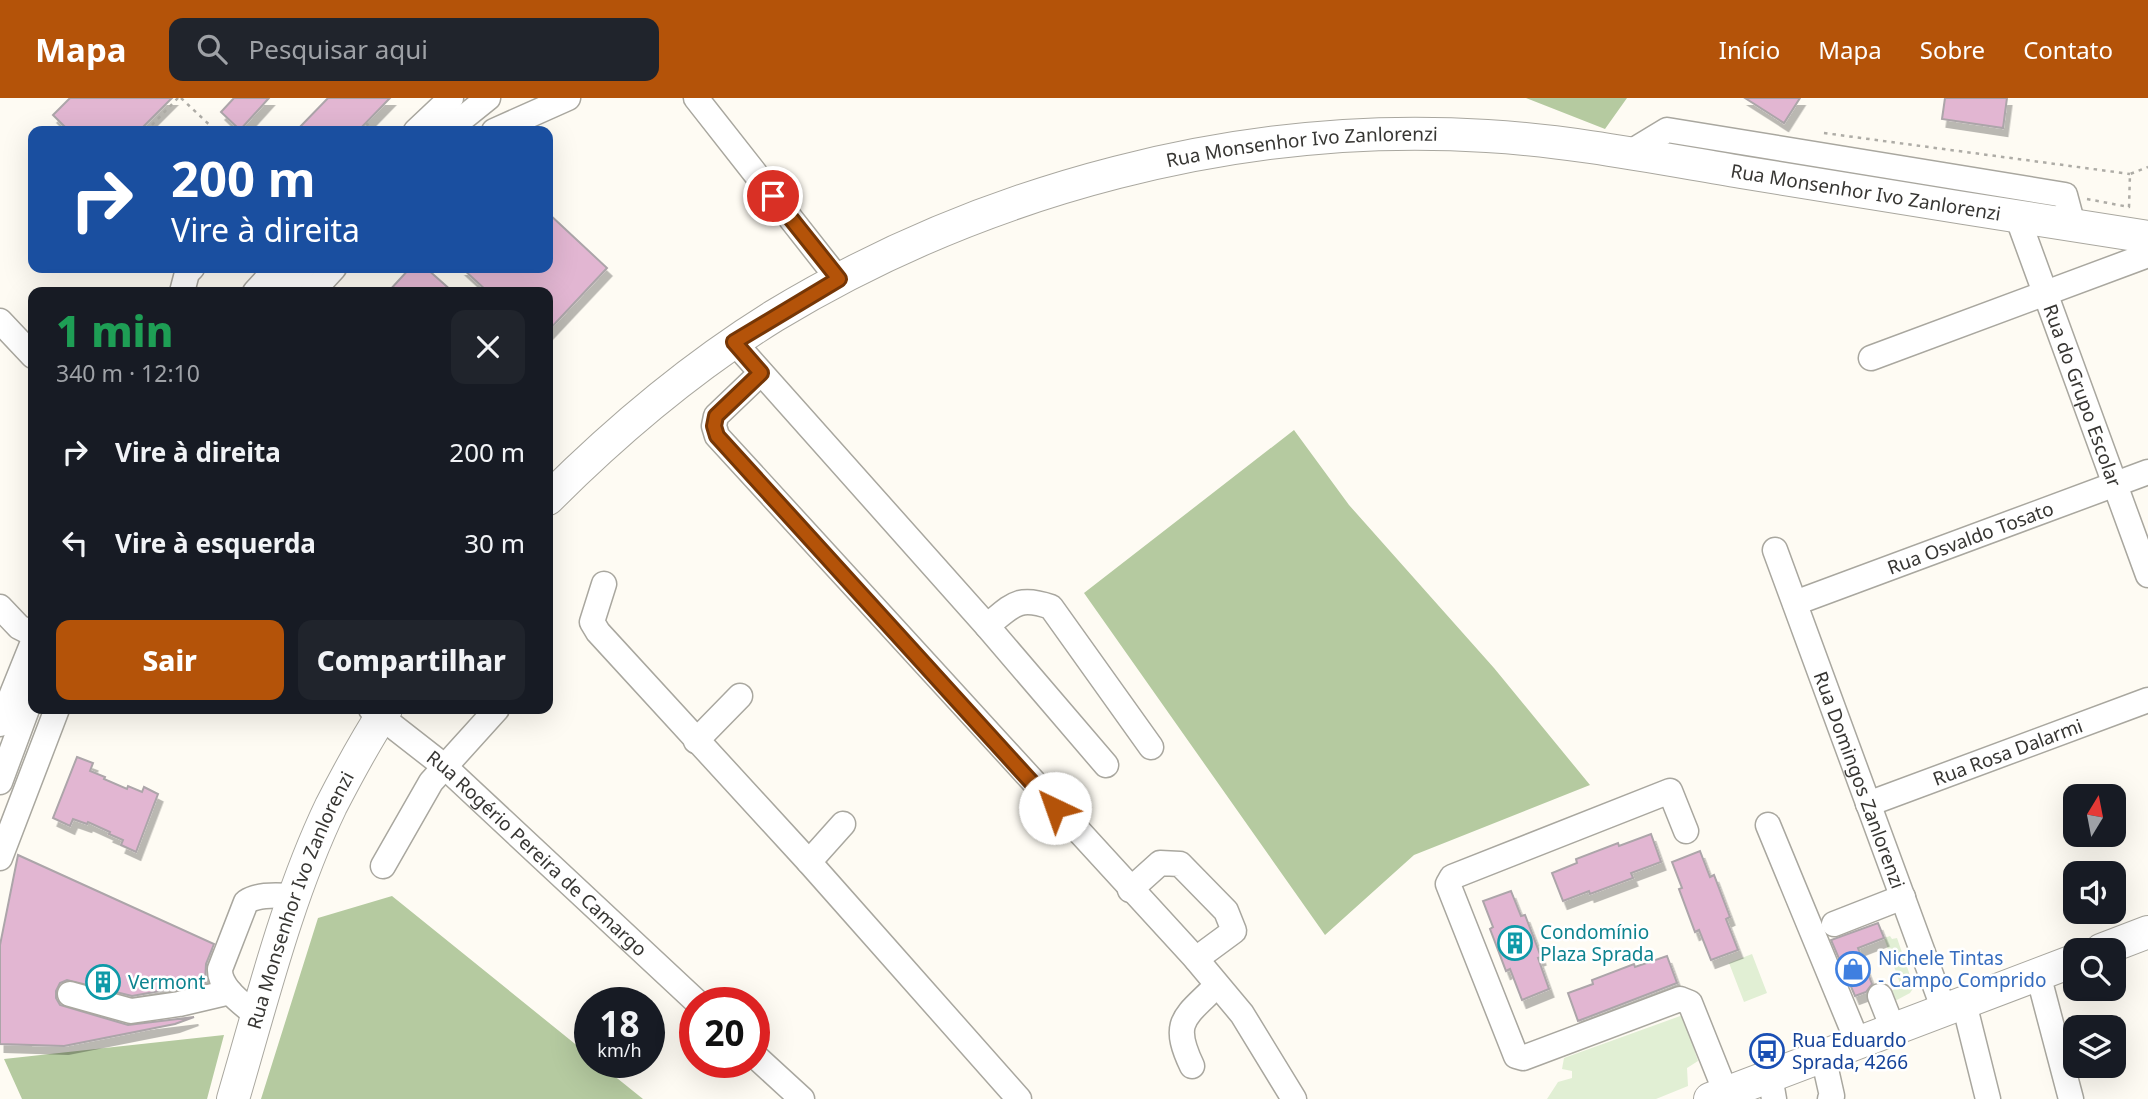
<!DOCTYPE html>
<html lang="pt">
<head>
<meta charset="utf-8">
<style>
  :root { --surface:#171b24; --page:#20242c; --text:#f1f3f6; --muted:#9ea1a6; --accent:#b45309 }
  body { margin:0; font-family:"Noto Sans",sans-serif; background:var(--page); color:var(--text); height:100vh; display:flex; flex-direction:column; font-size:26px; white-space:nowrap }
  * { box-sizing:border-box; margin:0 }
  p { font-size:23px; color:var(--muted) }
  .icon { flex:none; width:38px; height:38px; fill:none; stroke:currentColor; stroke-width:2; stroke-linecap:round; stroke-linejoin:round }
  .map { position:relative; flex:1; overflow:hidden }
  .panel { position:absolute; left:28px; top:189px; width:525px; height:427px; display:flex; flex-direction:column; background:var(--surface); border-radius:14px; box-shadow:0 7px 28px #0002 }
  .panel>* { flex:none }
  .top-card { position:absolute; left:28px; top:28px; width:525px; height:147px; border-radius:14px; box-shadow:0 7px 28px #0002; background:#1a4fa0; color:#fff; overflow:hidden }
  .needle { width:46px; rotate:10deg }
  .buttons { position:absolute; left:2063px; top:686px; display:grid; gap:14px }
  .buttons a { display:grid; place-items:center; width:63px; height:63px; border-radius:14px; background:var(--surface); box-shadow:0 7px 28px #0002; font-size:35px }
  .speed { position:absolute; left:574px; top:889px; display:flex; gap:14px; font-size:35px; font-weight:700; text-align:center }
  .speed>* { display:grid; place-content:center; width:91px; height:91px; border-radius:50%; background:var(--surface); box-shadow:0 7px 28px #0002; line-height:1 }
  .speed small { font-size:18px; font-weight:400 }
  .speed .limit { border:10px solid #d22; background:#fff; color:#111 }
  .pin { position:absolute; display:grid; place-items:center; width:60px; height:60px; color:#fff; margin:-30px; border:4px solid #fff; border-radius:50%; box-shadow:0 2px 7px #0007 }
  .me { position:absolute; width:77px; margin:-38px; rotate:318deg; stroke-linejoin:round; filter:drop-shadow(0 0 5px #0008) }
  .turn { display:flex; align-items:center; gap:24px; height:147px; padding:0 28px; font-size:32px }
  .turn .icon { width:91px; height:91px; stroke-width:2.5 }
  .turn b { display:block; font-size:49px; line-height:60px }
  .round { display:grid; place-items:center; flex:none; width:74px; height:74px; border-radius:14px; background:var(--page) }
  .headline { display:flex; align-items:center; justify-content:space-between; height:119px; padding:0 28px }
  h1 { font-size:42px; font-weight:800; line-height:52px; color:#1e9e55 }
  .button { display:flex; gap:14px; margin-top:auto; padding:14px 28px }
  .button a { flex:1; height:80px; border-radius:14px; background:var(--accent); color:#fff; font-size:28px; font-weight:800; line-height:80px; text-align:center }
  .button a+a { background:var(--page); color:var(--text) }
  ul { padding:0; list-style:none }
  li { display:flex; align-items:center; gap:21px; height:91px; padding:0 28px }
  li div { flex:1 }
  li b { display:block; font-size:26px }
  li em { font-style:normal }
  header { display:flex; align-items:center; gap:42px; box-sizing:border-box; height:98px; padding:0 35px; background:var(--accent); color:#fff }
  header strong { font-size:33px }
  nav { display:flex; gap:38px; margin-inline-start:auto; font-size:24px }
  .search { width:490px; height:63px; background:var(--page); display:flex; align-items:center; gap:18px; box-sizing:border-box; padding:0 24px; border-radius:14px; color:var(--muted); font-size:26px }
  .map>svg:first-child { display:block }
</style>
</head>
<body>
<header>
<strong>Mapa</strong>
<div class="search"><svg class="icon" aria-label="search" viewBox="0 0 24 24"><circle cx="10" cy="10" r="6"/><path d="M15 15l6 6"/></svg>Pesquisar aqui</div>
<nav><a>Início</a><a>Mapa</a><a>Sobre</a><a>Contato</a></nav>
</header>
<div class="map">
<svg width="2148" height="1001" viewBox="0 0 2148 1001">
  <defs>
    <filter id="shadow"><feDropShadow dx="4.5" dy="8" stdDeviation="0" flood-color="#0004"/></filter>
  </defs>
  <rect width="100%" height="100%" fill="#fefbf3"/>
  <path fill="#e1efd4" d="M1890,838L1892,841L1897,840L1914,889L1910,895L1895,903L1889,894L1901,888L1884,840Z
    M1752,856L1767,895L1744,904L1729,865Z
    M1683,917L1698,963L1687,970L1688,988L1656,1001H1547L1558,984L1572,980V973L1562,971L1564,960Z"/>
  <path fill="#b5caa0" d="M1526,0H1627L1605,31Z
    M1294,332L1349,407L1494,570L1590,687L1414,757L1325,837L1084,495Z
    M392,798L590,958V964H597L643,1001H261L318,820Z
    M224,937L207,1001H22L4,961Z"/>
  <path fill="#e2b6d2" stroke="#aca5a9" stroke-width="2" filter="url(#shadow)" d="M70,0H172L139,33H69L53,17Z
    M234,0H269L240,32L221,14Z
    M328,0H390L358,33H296Z
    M1745,0H1800L1784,25Z
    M1945,0H2007L2003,30L1942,21Z
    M548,115L607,170L548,233V194H488L462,170H548Z
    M410,170H426L453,194H388Z
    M77,659L93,665L90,673L105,679L104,681L127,691L128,688L142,694L144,689L158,696L136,754L121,747L123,742L109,736L110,734L88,724L87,726L73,721L70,728L53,720Z
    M1651,736L1661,764L1631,775L1633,780L1590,796L1589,793L1563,803L1552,775L1577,765L1576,761L1618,745L1619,748Z
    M1700,753L1710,779L1714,777L1730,819L1726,821L1738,852L1711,862L1699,832L1695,834L1679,791L1682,790L1672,764Z
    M18,757L214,846L206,866L205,885L132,898L67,882L60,885L56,893V900L60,907L128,927L194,919L175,926L64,948L0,946V847Z
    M1511,793L1521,818L1525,817L1541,859L1538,860L1549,891L1522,902L1510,871L1506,873L1490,831L1493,829L1483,803Z
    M1878,825L1884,840L1858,850L1872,886L1866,894L1855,898L1831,842Z
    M1667,858L1677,885L1578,923L1568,895L1593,886L1592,882L1634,866L1635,869Z"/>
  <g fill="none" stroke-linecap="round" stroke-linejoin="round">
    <g stroke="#a9a79f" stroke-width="27">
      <g id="minor">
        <path d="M696,0L839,182"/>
        <path d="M416,33L451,0"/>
        <path d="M447,33L488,0"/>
        <path d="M494,33L568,0"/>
        <path d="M1629,55L1667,32L2065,97L2073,127"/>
        <path id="s1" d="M2017,118L2148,477"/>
        <path d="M182,194L187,175L192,170"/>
        <path d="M255,194L277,170"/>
        <path d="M281,194L303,170"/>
        <path d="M312,194L334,170"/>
        <path d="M0,223L33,258"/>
        <path d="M734,244L987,528L1106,667"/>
        <path d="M1871,260L2148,157"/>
        <path d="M761,275L716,318L714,328L717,338L1196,861L1242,916L1294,1001"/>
        <path id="s2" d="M1775,452L1944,912"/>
        <path d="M604,486L592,524L598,534L809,764L1019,1001"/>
        <path id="s3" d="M1795,505L2148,374"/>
        <path d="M0,509L19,529L33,536"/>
        <path d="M987,528C1012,508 1017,497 1051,509L1151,649"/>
        <path id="s4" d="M371,611L444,668L698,905"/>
        <path d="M0,626L33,544"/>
        <path d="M696,643L740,598"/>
        <path d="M0,684L33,595"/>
        <path id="s5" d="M1868,706L2148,602"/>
        <path d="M1768,727L1858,945"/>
        <path d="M1686,733L1670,693L1452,779L1448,786L1516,958L1523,960L1680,901L1690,905L1726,995"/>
        <path d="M0,760L57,611"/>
        <path d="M809,764L843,726"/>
        <path d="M383,768L431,684L497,611"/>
        <path d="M1130,792L1160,765L1180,766L1226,813L1234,833L1196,861"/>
        <path d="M1834,826L1903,799"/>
        <path d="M2038,876L2071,1001"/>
        <path d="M70,896L131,913L179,906L230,894"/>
        <path d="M1880,898L1893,931"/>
        <path d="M1964,905L1988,1001"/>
        <path d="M257,918C244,906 219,891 220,871L246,804C259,795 280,798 296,798"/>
        <path d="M754,957L802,1001"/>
        <path d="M1823,958L1832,998L1830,1001"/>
        <path d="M1192,968C1170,922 1186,919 1217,887"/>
        <path d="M1770,978L1774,1001"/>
      </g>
    </g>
    <g stroke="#a9a79f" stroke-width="34">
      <g id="major">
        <path id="s6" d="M548,401C616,333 692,269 774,218C984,91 1241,22 1487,38C1572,43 1657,60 1741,74C1877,96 2012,118 2148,139"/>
        <path d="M2101,852L2148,834"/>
        <path id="s7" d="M233,1001C262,903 287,800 331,708C348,675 366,642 386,611"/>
        <path d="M1710,1001L2076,862"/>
      </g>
    </g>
    <path stroke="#aeaca6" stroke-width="2.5" stroke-dasharray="3.5 5" stroke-linecap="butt" d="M181,0L216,33
      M366,25L374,33
      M146,33L178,0
      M1824,35L2130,76
      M2087,101L2129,109L2130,76L2148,69"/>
    <use href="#minor" stroke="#fff" stroke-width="24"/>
    <use href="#major" stroke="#fff" stroke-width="32"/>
  </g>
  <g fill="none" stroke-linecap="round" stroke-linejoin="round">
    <g stroke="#753606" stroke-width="18">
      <path id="route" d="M773,98L839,181L734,244L761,275L716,318L714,328L717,338L1055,710"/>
    </g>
    <use href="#route" stroke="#b45309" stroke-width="12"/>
  </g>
  <defs>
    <g id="building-ring" transform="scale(1.75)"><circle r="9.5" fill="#fff" stroke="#0f9aa8" stroke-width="1.5"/><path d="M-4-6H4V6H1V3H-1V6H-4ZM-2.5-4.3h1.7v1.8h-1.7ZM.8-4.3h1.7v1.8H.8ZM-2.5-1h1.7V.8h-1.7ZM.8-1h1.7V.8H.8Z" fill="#0f9aa8"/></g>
    <g id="shop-ring" transform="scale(1.75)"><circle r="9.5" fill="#fff" stroke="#3f7fe0" stroke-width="1.5"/><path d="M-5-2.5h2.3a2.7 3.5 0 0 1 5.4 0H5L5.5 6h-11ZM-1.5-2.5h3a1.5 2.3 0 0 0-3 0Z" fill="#3f7fe0"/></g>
    <g id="bus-ring" transform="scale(1.75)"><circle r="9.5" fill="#fff" stroke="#1a4fb4" stroke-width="1.5"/><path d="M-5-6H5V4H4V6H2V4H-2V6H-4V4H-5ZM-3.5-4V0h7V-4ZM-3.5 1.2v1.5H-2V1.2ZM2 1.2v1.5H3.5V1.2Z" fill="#1a4fb4"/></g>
  </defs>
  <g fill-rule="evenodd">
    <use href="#building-ring" x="1515" y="845"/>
    <use href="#shop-ring" x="1853" y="871"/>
    <use href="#building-ring" x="103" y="884"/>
    <use href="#bus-ring" x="1767" y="953"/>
  </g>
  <g text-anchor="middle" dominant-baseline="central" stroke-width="5" stroke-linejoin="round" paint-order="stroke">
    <g font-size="19" fill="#373633" stroke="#fff">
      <text stroke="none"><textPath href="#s6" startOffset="852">Rua Monsenhor Ivo Zanlorenzi</textPath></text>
      <text stroke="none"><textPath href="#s6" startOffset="1421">Rua Monsenhor Ivo Zanlorenzi</textPath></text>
      <text stroke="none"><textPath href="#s1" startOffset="191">Rua do Grupo Escolar</textPath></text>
      <text stroke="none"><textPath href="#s3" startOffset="187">Rua Osvaldo Tosato</textPath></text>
      <text stroke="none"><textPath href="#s5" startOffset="149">Rua Rosa Dalarmi</textPath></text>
      <text stroke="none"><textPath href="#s2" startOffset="245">Rua Domingos Zanlorenzi</textPath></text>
      <text stroke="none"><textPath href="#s4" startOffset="220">Rua Rogério Pereira de Camargo</textPath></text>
      <text stroke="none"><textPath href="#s7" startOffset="210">Rua Monsenhor Ivo Zanlorenzi</textPath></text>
    </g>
    <g font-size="19" fill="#0d838f" stroke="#fff" text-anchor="start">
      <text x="1540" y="834">Condomínio<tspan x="1540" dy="22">Plaza Sprada</tspan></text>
      <text x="128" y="884">Vermont</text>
    </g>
    <g font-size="19" fill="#366cbe" stroke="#fff" text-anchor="start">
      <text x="1878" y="860">Nichele Tintas<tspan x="1878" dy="22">- Campo Comprido</tspan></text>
    </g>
    <g font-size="19" fill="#164399" stroke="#fff" text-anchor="start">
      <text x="1792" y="942">Rua Eduardo<tspan x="1792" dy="22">Sprada, 4266</tspan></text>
    </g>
  </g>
</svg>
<div class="buttons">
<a><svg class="needle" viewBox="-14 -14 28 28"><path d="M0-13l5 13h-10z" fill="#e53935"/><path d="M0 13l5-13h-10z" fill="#9ea1a6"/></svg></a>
<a><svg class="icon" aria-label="sound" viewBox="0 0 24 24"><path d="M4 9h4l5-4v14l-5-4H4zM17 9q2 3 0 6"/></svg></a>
<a><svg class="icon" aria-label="search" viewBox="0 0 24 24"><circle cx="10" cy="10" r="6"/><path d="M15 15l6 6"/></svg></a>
<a><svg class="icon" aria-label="layers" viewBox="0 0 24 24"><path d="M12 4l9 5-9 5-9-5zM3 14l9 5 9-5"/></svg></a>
</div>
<div class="speed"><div>18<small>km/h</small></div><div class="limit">20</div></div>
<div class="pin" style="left:773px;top:98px;background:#d93025"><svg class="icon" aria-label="arrive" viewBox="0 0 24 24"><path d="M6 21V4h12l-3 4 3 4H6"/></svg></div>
<svg class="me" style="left:1055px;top:710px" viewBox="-20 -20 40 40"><circle r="19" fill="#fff"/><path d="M0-13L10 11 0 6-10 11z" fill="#b45309"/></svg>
<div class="top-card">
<div class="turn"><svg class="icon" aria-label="right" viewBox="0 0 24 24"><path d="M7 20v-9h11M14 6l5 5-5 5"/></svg><div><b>200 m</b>Vire à direita</div></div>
</div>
<section class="panel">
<div class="headline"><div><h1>1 min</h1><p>340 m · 12:10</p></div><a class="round"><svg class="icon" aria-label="close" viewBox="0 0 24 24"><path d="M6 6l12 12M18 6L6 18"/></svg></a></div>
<ul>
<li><svg class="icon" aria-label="right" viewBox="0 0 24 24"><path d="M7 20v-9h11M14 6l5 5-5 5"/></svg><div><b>Vire à direita</b></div><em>200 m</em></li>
<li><svg class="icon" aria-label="left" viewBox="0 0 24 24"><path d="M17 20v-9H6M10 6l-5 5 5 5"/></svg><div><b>Vire à esquerda</b></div><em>30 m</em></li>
</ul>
<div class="button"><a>Sair</a><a>Compartilhar</a></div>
</section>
</div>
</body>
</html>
